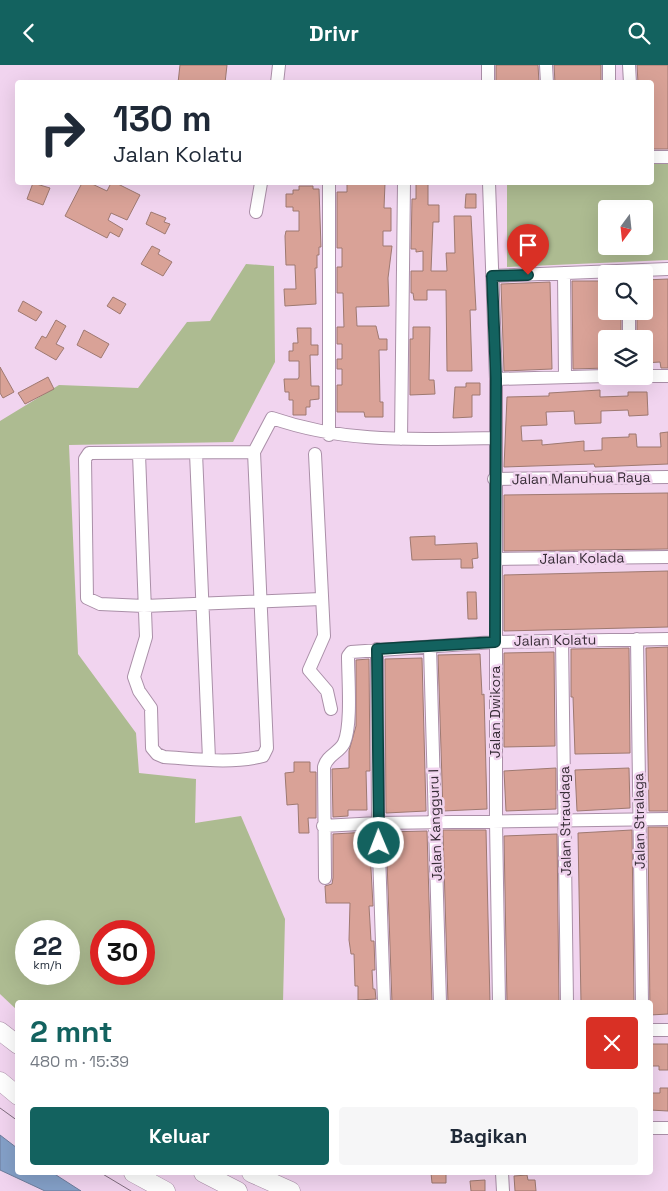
<!DOCTYPE html>
<html lang="id">
<head>
<meta charset="utf-8">
<style>
  :root { --surface:#fff; --page:#f6f6f7; --text:#1f2937; --muted:#747a83; --accent:#13625f }
  body { margin:0; font-family:"Space Grotesk",sans-serif; background:var(--page); color:var(--text); height:100vh; display:flex; flex-direction:column; font-size:19px; white-space:nowrap }
  * { box-sizing:border-box; margin:0 }
  p { font-size:16px; color:var(--muted) }
  .icon { flex:none; width:28px; height:28px; fill:none; stroke:currentColor; stroke-width:2; stroke-linecap:round; stroke-linejoin:round }
  .map { position:relative; flex:1; overflow:hidden }
  .panel { position:absolute; left:15px; top:935px; width:638px; height:175px; display:flex; flex-direction:column; background:var(--surface); border-radius:5px; box-shadow:0 5px 20px #0002 }
  .panel>* { flex:none }
  .hud { position:absolute; left:15px; top:15px; width:639px; height:105px; border-radius:5px; box-shadow:0 5px 20px #0002; background:#fff; color:var(--text); overflow:hidden }
  .needle { width:32px; rotate:195deg }
  .tools { position:absolute; left:598px; top:135px; display:grid; gap:10px }
  .tools a { display:grid; place-items:center; width:55px; height:55px; border-radius:5px; background:var(--surface); box-shadow:0 5px 20px #0002; font-size:25px }
  .speed { position:absolute; left:15px; top:855px; display:flex; gap:10px; font-size:25px; font-weight:700; text-align:center }
  .speed>* { display:grid; place-content:center; width:65px; height:65px; border-radius:50%; background:var(--surface); box-shadow:0 5px 20px #0002; line-height:1 }
  .speed small { font-size:12px; font-weight:400 }
  .speed .limit { border:8px solid #d22; background:#fff; color:#111 }
  .pin { position:absolute; display:grid; place-items:center; width:42px; height:42px; color:#fff; margin:-51px -21px; border-radius:50% 50% 50% 0; rotate:-45deg; box-shadow:0 0 5px #0007 }
  .pin .icon { rotate:45deg }
  .me { position:absolute; width:55px; margin:-28px; rotate:359deg; stroke-linejoin:round; filter:drop-shadow(0 0 4px #0008) }
  .turn { display:flex; align-items:center; gap:18px; height:105px; padding:0 15px; font-size:22px }
  .turn .icon { width:65px; height:65px; stroke-width:2.5 }
  .turn b { display:block; font-size:35px; line-height:42px }
  .round { display:grid; place-items:center; flex:none; width:52px; height:52px; border-radius:5px; background:var(--page) }
  .headline { display:flex; align-items:center; justify-content:space-between; height:85px; padding:0 15px }
  h1 { font-size:30px; font-weight:800; line-height:38px; color:var(--accent) }
  .cta { display:flex; gap:10px; margin-top:auto; padding:10px 15px }
  .cta a { flex:1; height:58px; border-radius:5px; background:var(--accent); color:#fff; font-size:20px; font-weight:800; line-height:58px; text-align:center }
  .cta a+a { background:var(--page); color:var(--text) }
  header { display:flex; justify-content:space-between; align-items:center; height:65px; padding:0 15px; background:var(--accent); color:#fff; font-size:22px; font-weight:800 }
  .map>svg:first-child { display:block }
</style>
</head>
<body>
<header><svg class="icon" aria-label="back" viewBox="0 0 24 24"><path d="M15 5l-7 7 7 7"/></svg>Drivr<svg class="icon" aria-label="search" viewBox="0 0 24 24"><circle cx="10" cy="10" r="6"/><path d="M15 15l6 6"/></svg></header>
<div class="map">
<svg width="668" height="1126" viewBox="0 0 668 1126">
  <rect width="100%" height="100%" fill="#f1d4ef"/>
  <path fill="#adbb91" fill-rule="evenodd" d="M651,98H668V195L507,202V118H651ZM606,144H644V181H606Z
    M246,199L274,201L275,297L233,377L69,380L78,589L136,668L139,708L196,714L195,758L241,751L285,854L283,937L18,938L17,945L0,929V356L59,320L138,323L187,257L210,256ZM26,866H69V909H26ZM101,866H144V909H101Z"/>
  <path fill="#84a0c8" stroke="#6d7d9c" d="M0,1070L17,1083L18,1108H53L81,1126H45L0,1105Z"/>
  <path fill="#d9a297" stroke="#9e7971" d="M180,0H227L225,18H178Z
    M496,0H538L539,18H496Z
    M554,0H601V18H555Z
    M637,0H668V84H651V18H638Z
    M33,118L50,123L43,140L27,134Z
    M82,118H90L107,126L111,118H116L140,130L127,155L111,148L108,155L123,164L119,172L110,167L107,173L65,151Z
    M347,118H385L384,143H391V166H383V181H392L388,213L389,241L356,242L357,261H376L379,274H387V285H379L380,337H383V352H365L364,347H337V320H342V304H337V294H342V279H337V262H344L343,228H337V202H342V183H337V127H347Z
    M416,118H428V140H439V157H433L431,206H447L446,188H455L454,151H471L476,245H470L472,306H447L446,225H427V235H414L413,228H411V206H423V186L416,187V184H411L412,134H416Z
    M299,121H313V124H319L321,182H319V190H317V203H315L316,239L285,241L284,224H296L295,200H286L285,171L286,166H299V146H293V142H286V129H293V125H299Z
    M466,129H476V143H465Z
    M151,147L166,153L164,157L170,159L165,169L146,159Z
    M152,181L160,185L158,189L172,197L163,211L141,199Z
    M668,214V303H661L660,297L644,298V274H637V246H644V215Z
    M572,216H606V246H621V274H606V303L573,304Z
    M550,217L552,304L504,306L501,219Z
    M113,232L126,239L120,249L107,241Z
    M23,236L42,247L36,256L18,246Z
    M56,255L66,261L56,279L64,283L56,295L35,283L42,271L46,273Z
    M413,262H430L429,315H434L435,329L410,330V274H413Z
    M297,263H311V280H318V290H310L311,321H319V334L310,335V342H306V350H293V335H289V327H285L284,314H298L299,312V296H289V286H293V278H298Z
    M84,265L109,279L101,293L77,280Z
    M0,302L14,327L3,333L0,328Z
    M48,312L54,324L25,339L18,328Z
    M466,318H480V330H472V352L453,353L455,322H466Z
    M600,325V332L628,331V327H647L648,350L629,351L628,345L601,346V358L575,359L574,346L546,347L547,360L521,361L522,376L542,375V380L584,376V386L602,385V373L629,372V369H636L637,382H661L660,368L668,367V399L595,402L594,399L504,402L507,332L549,331V328Z
    M668,428V484L504,486V430Z
    M435,471V480L477,478L478,493L472,494L473,503H461V494L412,495L410,472Z
    M668,506V562L504,566V510Z
    M467,527H476L477,554H468Z
    M668,582V746H649L646,583Z
    M629,583L630,688L575,689L573,632H571V584Z
    M554,587L555,681L504,682V588Z
    M480,589L482,630L484,629L487,744L443,746L438,590Z
    M422,593L426,746L386,748L385,594Z
    M369,594L370,706H366L367,745H348V751L333,752L332,704L349,703V686L356,661V595Z
    M294,697H310V707H316V753H308L309,768H299L298,739L287,740L285,708L294,707Z
    M556,703V744L506,746L504,706Z
    M629,703L630,743L577,746L575,705Z
    M648,762H668V949L650,950Z
    M443,765H486L490,938H448Z
    M632,765L634,938H581L578,768Z
    M427,766L432,938H392L386,767Z
    M369,767L373,841H369L370,858L371,876H374L375,905H372L373,924H375L376,934L358,935V921H355L354,889H351L349,875L350,838H326L325,821L332,819L333,813V769Z
    M557,769L559,938H507L504,771Z
    M650,979H668V1005H659V1001H650Z
    M660,1023H668V1046L650,1045V1028H660Z
    M431,1108H446V1118H432Z
    M527,1110L528,1115H535L536,1126H515L514,1111Z
    M485,1115V1126H471L470,1116Z"/>
  <g fill="none" stroke-linecap="round" stroke-linejoin="round">
    <g stroke="#aa8fa8" stroke-width="14">
      <path id="minor" d="M488,0V18
        M546,0L547,18
        M609,0V18
        M629,0L630,18
        M277,18L279,0
        M651,92H668
        M329,118V370
        M489,118L496,314V757L499,938
        M256,147L261,118
        M564,208L565,312
        M492,211L668,204
        M629,246V274
        M644,311H668
        M496,314L606,311
        M401,374L404,118
        M254,387L89,388L85,394L87,533L100,539L144,541L321,534
        M196,388L209,694
        M139,389L146,572L134,612L139,626L151,643L152,683L157,689L164,692C196,694 232,699 263,691L267,683L254,387L272,353C347,379 417,374 495,373
        M315,389L324,571L309,605L327,626L331,644
        M494,414L668,412
        M496,494L668,492
        M637,574L642,938
        M562,575L567,938
        M430,582L440,938
        M377,584L378,758L384,938
        M323,761L378,758L668,754
        M325,813L324,702C327,690 339,688 344,678C352,660 348,612 348,591L351,587L495,577L668,574
        M650,965H668
        M650,1063H668
        M502,1108L503,1126"/>
    </g>
    <g stroke="#aa8fa8" stroke-width="19">
      <path id="highway" d="M0,966L18,980
        M0,1016L18,1031
        M133,1108L166,1126
        M203,1108L238,1126
        M251,1108L291,1126"/>
    </g>
    <use href="#minor" stroke="#fff" stroke-width="12"/>
    <use href="#highway" stroke="#fff" stroke-width="18"/>
    <path stroke="#806e7f" stroke-width="1" d="M0,1043L18,1056
      M101,1108L131,1126"/>
  </g>
  <g fill="none" stroke-linecap="round" stroke-linejoin="round">
    <g stroke="#0c403e" stroke-width="12">
      <path id="route" d="M379,778L377,584L495,577L496,314L492,211L528,210"/>
    </g>
    <use href="#route" stroke="#13625f" stroke-width="9"/>
  </g>
  <g text-anchor="middle" dominant-baseline="central" stroke-width="5" stroke-linejoin="round" paint-order="stroke">
    <g font-size="14" fill="#372c36" stroke="#f1d4ef">
      <text transform="translate(581 413) rotate(-1)">Jalan Manuhua Raya</text>
      <text transform="translate(582 493) rotate(-1)">Jalan Kolada</text>
      <text transform="translate(555 575) rotate(-1)">Jalan Kolatu</text>
      <text transform="translate(495 647) rotate(-90)">Jalan Dwikora</text>
      <text transform="translate(565 756) rotate(-91)">Jalan Straudaga</text>
      <text transform="translate(639 756) rotate(-91)">Jalan Stralaga</text>
      <text transform="translate(435 760) rotate(-92)">Jalan Kangguru I</text>
    </g>
  </g>
</svg>
<div class="tools">
<a><svg class="needle" viewBox="-14 -14 28 28"><path d="M0-13l5 13h-10z" fill="#e53935"/><path d="M0 13l5-13h-10z" fill="#747a83"/></svg></a>
<a><svg class="icon" aria-label="search" viewBox="0 0 24 24"><circle cx="10" cy="10" r="6"/><path d="M15 15l6 6"/></svg></a>
<a><svg class="icon" aria-label="layers" viewBox="0 0 24 24"><path d="M12 4l9 5-9 5-9-5zM3 14l9 5 9-5"/></svg></a>
</div>
<div class="speed"><div>22<small>km/h</small></div><div class="limit">30</div></div>
<div class="pin" style="left:528px;top:210px;background:#d93025"><svg class="icon" aria-label="arrive" viewBox="0 0 24 24"><path d="M6 21V4h12l-3 4 3 4H6"/></svg></div>
<svg class="me" style="left:379px;top:778px" viewBox="-20 -20 40 40"><circle r="17" fill="#13625f" stroke="#fff" stroke-width="3"/><path d="M0-11L8 9 0 5-8 9z" fill="#fff"/></svg>
<div class="hud">
<div class="turn"><svg class="icon" aria-label="right" viewBox="0 0 24 24"><path d="M7 20v-9h11M14 6l5 5-5 5"/></svg><div><b>130 m</b>Jalan Kolatu</div></div>
</div>
<section class="panel">
<div class="headline"><div><h1>2 mnt</h1><p>480 m · 15:39</p></div><a class="round" style="background:#d93025;color:#fff"><svg class="icon" aria-label="close" viewBox="0 0 24 24"><path d="M6 6l12 12M18 6L6 18"/></svg></a></div>
<div class="cta"><a>Keluar</a><a>Bagikan</a></div>
</section>
</div>
</body>
</html>
